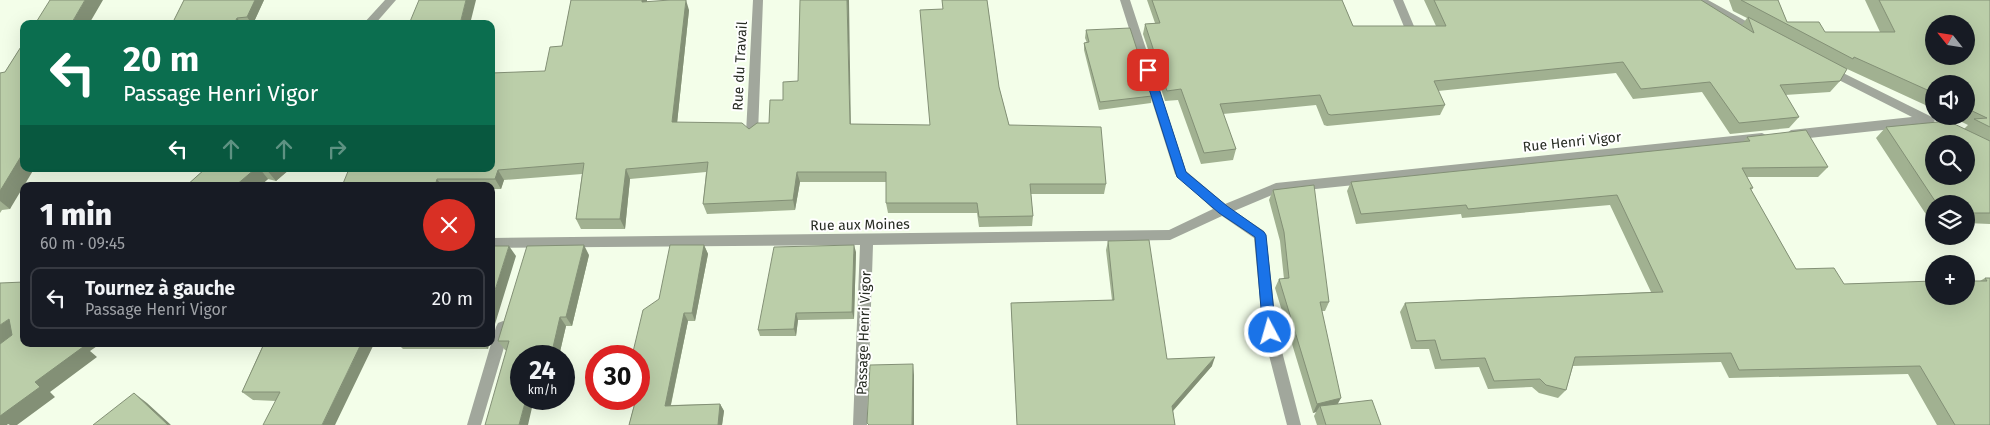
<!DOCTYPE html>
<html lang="fr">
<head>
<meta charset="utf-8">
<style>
  :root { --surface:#171b24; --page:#242831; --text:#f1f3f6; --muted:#9ea1a6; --line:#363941 }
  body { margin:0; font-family:"Fira Sans",sans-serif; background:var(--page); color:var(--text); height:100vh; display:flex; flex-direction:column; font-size:19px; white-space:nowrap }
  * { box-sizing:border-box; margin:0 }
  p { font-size:16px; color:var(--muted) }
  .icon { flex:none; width:28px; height:28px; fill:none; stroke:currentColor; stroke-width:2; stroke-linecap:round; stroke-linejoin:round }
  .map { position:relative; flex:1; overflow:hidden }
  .sheet { position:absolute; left:20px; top:182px; width:475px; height:165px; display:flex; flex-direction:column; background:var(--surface); border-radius:10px; box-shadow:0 5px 20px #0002 }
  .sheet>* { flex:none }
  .top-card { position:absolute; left:20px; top:20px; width:475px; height:152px; border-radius:10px; box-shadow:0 5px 20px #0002; background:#0b6e4f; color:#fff; overflow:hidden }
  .needle { width:32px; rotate:300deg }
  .fabs { position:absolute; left:1925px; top:15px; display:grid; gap:10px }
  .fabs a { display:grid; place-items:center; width:50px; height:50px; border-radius:50%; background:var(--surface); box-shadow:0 5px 20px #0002; font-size:25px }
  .speed { position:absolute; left:510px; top:345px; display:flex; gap:10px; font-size:25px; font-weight:700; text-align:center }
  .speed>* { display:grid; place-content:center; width:65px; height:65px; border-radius:50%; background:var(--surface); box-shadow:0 5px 20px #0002; line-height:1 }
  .speed small { font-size:12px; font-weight:400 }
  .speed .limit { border:8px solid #d22; background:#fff; color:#111 }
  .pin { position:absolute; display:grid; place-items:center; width:42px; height:42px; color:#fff; margin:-21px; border-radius:10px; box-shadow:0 2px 8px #0006 }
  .me { position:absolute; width:55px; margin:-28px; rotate:354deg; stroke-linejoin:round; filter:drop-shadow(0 0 4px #0008) }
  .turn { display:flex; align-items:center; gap:18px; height:105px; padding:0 20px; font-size:22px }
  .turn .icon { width:65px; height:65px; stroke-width:2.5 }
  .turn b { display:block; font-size:35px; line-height:42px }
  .lanes { display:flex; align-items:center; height:48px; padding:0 20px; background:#0003; justify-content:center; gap:25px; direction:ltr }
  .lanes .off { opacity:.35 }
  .round { display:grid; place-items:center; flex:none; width:52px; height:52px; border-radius:26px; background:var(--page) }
  .overview { display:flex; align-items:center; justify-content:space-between; height:85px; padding:0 20px }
  h1 { font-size:30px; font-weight:800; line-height:38px }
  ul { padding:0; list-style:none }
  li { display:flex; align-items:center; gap:15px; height:62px; margin:0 10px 8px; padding:0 10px; border:2px solid var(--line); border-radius:10px }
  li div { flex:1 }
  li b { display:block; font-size:19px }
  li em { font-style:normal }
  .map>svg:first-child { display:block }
</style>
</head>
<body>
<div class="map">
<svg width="1990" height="425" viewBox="0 0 1990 425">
  <rect width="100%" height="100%" fill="#f3fee9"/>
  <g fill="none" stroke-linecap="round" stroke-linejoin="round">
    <path fill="#a1a79c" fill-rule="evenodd" d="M385,0H396L375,24H363Z
      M753,0H763L758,133L752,138L746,133Z
      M1120,0H1130L1186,171L1225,204L1276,183L1762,133L1766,135L1768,138L1766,141L1762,143L1277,193L1234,211L1264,231L1266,235L1277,332L1301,425H1287L1263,332L1254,238L1222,216L1170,240L873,245L867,425H853L860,245L491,248V238L1169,230L1213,209L1175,174Z
      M1393,0H1403L1416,31L1415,34H1407Z
      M1695,0H1708L1762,30L1764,33L1758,37L1754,36Z
      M1829,66L1932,117L1935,121L1929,125L1791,140L1787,138L1785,135L1791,130L1912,117L1825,73L1823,70L1825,67Z
      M503,321L508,323L510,327L481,425H467L496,327L498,323Z"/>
  </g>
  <path fill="#a1b191" d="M184,0H264L253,24H172Z
    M571,0H647V2L689,10L677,123L749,129L851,124L930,125L943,9L942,0H987L999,87L1009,125L1106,184L1104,194H1031L1033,216L1032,226L979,227L977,213H888L886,203V182H800L795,210L707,214L703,204L706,172L630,179L625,229H581L576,219L582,174L504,180L501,189H491V186H342L545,71L562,46Z
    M1147,0H1342L1353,26H1436L1424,0H1701L1742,25L1747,18L1733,11L1729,0H1778L1787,22L1825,32H1880L1865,0H1990V224L1966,223V204H1934V222H1931L1876,138L1886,127L1964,129L1968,125L1950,116H1966V84H1934V109L1845,68L1840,81L1830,92L1785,95L1799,117L1789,128L1730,134L1702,92L1633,99L1616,73L1438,91L1445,105L1440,115L1327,126L1324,125L1316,105L1223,114L1236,149L1233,160L1201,164L1178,100L1165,101L1143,34L1145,24L1155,23Z
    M1086,30L1152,96L1151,103L1099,110L1084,50V43H1087L1085,38Z
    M24,42V169L10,209L2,210L0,213V73L5,72Z
    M1747,137L1828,167L1818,177H1747L1753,188L1751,190L1796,269L1844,284L1980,281L1985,278H1990V425H1937L1908,374L1729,378L1721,362L1573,366L1566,390L1558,398L1539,393L1532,387L1488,389L1479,367L1435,369L1429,349H1411L1400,312L1405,303L1651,292L1610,205L1462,218L1461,214L1356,224L1347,191L1351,182L1743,142Z
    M205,169H290L276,181L268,179L260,186H186Z
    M1273,190L1329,302L1325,311H1322L1338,404L1381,425H1317L1314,416L1316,412L1313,413L1275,288L1279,279H1284L1280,241L1269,200Z
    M1108,241L1167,359L1212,366L1173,411L1175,425H1017L1011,303L1112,300L1106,250Z
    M704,245L708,254L695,321H688L671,405L720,404L724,411L722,425H629L641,377H639V356L659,299Z
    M856,252L854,319L798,320L796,336H760L758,330Z
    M589,255L572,326H566L559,356H521L505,350L498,341Z
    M244,344H374L276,401L253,400L242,392L262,347H248Z
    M398,344H489L488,349H403Z"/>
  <path fill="#839076" d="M85,0H103L89,24H71Z
    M255,0H264L253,24H252L247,17Z
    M466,0H476L470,24H460Z
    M642,0H647L646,13L642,2Z
    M686,0L689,10L676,133L672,122Z
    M847,0H849L851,135L850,124Z
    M237,18L242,24H234Z
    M23,153L24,154V169H34L10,209L0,201V191Z
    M255,169H260L268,179L260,186H235Z
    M266,169H290L276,181Z
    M626,169L630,179L625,229L620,219Z
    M498,170L504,180L501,189L495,179Z
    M797,172L800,182L795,210L793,200Z
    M437,179L442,186H435Z
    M584,245L589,255L572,326L566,317Z
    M704,245L708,254L695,321L692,313Z
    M854,245L856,252L854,319L852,312Z
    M509,246L516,256L491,337V303Z
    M684,313L688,321L669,413L665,406Z
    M796,313L798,320L796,336L794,329Z
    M560,317L566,326L559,356H551Z
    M9,319L24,329L0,347V325Z
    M79,344H100L90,351L97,357L50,392L55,397L17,425H10L8,424L7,425H0V416L35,382Z
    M361,344H374L335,425H322Z
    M483,344H489L488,349Z
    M1215,357L1212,366L1170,414L1172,406Z
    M913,364L914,375V425H912Z
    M134,393L147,403L171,425H168Z
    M1341,398L1336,407L1320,406L1316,412L1313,413L1317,404Z
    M526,399H534L528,425H519Z
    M720,404L724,411L722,425H718Z"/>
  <path fill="#bbcea9" stroke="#839076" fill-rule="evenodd" d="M50,0H85L71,24H35Z
    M184,0H255L247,17L237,18L234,24H172Z
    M419,0H466L460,24H409Z
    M571,0H642V2L670,0H686L672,122L742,123L749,129L757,123H769L770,100H783V82L798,81L800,0H847L850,124L930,125L920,10L943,9L942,0H987L999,87L1009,125L1101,127L1106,184H1030L1033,216L979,217L977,203H886V172H797L793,200L703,204L708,162L626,169L620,219H576L584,163L498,170L495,179H437L435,186H342L349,169H491V73L545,71L550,47L562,46Z
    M1152,0H1342L1353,26H1446L1434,0H1701L1754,33L1748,17L1847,69L1840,81L1780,85L1799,117L1739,123L1710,82L1641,89L1623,62L1434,81L1445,105L1331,115L1328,114L1320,95L1220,104L1236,149L1204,153L1181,89L1167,91L1145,24L1160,23Z
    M1741,0H1778L1787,22H1819L1825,32H1895L1879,0H1990V127L1974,119L1987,118L1966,108V84H1934V93L1854,57L1853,59ZM1934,24H1966V56H1934Z
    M1130,28L1152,96L1100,102L1084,43L1089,42L1086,30Z
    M24,42V153H23L0,191V73L5,72Z
    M1948,121L1990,141V213H1966V204H1937L1886,127ZM1934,144H1966V176H1934Z
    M1806,130L1828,167L1742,168L1753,188H1750L1796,269L1834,268L1844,284L1934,281V296H1966V281H1987L1985,278H1990V425H1955L1920,366L1739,370L1731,353L1575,357L1566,390L1546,385L1540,379L1494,381L1485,358L1441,360L1435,340L1416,341L1405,303L1663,292L1617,195L1468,209L1466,205L1361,214L1351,182L1750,141L1747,137Z
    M205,169H255L235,186H186Z
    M1314,185L1329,302H1320L1341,398L1317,404L1279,279L1289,278L1284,232L1273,190Z
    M1149,240L1167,359L1215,357L1172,406L1175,425H1017L1011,303L1114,300L1108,241Z
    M584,245L566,317H560L551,356H521V399H526L519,425H485L509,341H498L527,246Z
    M670,245H704L692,313H684L665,406L720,404L718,425H629L636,399H639V387L643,369H639V356H632L643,310L659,299Z
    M854,245L852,312L796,313L794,329L758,330L774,247Z
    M491,246H509L491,303Z
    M24,282V344H79L83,347L35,382L40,387L0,416V344L12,335L9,319L0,325V283Z
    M264,344H361L322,425H263L280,392H242Z
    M913,364L912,425H869L867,423L870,365Z
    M134,393L168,425H93Z
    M1372,400L1381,425H1326L1320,406Z"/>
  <path fill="#1a73e8" stroke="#114b97" d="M1148,66L1153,70L1186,172L1227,206L1264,232L1266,235L1276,332L1274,336L1270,337L1265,336L1263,332L1255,237L1219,213L1177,177L1143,70Z"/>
  <g text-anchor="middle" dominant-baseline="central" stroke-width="4" stroke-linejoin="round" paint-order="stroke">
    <g font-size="14" fill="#272c23" stroke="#fff">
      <text transform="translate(740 66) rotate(-87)">Rue du Travail</text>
      <text transform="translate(1572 142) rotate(-6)">Rue Henri Vigor</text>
      <text transform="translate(860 225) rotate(-1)">Rue aux Moines</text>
      <text transform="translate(864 333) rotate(-88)">Passage Henri Vigor</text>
    </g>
  </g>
</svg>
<div class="fabs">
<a><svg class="needle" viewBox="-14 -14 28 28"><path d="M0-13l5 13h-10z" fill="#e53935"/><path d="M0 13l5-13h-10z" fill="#9ea1a6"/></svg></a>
<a><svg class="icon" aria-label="sound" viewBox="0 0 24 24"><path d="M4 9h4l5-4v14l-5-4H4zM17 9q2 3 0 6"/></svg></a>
<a><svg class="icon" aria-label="search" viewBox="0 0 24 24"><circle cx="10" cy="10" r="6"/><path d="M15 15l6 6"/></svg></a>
<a><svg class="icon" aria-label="layers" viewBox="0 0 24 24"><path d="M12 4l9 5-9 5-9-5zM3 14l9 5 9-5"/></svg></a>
<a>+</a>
</div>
<div class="speed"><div>24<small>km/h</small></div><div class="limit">30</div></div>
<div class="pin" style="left:1148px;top:70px;background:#d93025"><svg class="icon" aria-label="arrive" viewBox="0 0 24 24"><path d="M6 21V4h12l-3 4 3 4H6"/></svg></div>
<svg class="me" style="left:1270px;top:332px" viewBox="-20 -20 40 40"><circle r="17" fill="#1a73e8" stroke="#fff" stroke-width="3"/><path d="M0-11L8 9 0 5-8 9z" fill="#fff"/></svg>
<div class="top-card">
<div class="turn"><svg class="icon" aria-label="left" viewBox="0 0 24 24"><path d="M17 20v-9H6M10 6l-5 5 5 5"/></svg><div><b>20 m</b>Passage Henri Vigor</div></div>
<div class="lanes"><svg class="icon" aria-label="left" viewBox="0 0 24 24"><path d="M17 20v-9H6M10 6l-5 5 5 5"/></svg><svg class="icon off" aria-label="ahead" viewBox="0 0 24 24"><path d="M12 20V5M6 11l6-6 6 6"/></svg><svg class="icon off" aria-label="ahead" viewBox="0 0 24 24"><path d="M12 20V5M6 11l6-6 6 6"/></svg><svg class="icon off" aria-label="right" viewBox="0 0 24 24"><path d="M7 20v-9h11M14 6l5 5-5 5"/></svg></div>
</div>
<section class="sheet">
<div class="overview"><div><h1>1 min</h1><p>60 m · 09:45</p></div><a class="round" style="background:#d93025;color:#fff"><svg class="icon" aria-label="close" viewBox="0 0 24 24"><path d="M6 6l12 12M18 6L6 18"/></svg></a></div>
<ul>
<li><svg class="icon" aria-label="left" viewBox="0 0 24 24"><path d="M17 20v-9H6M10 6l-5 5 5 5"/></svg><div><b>Tournez à gauche</b><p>Passage Henri Vigor</p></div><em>20 m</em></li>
</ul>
</section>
</div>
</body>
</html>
